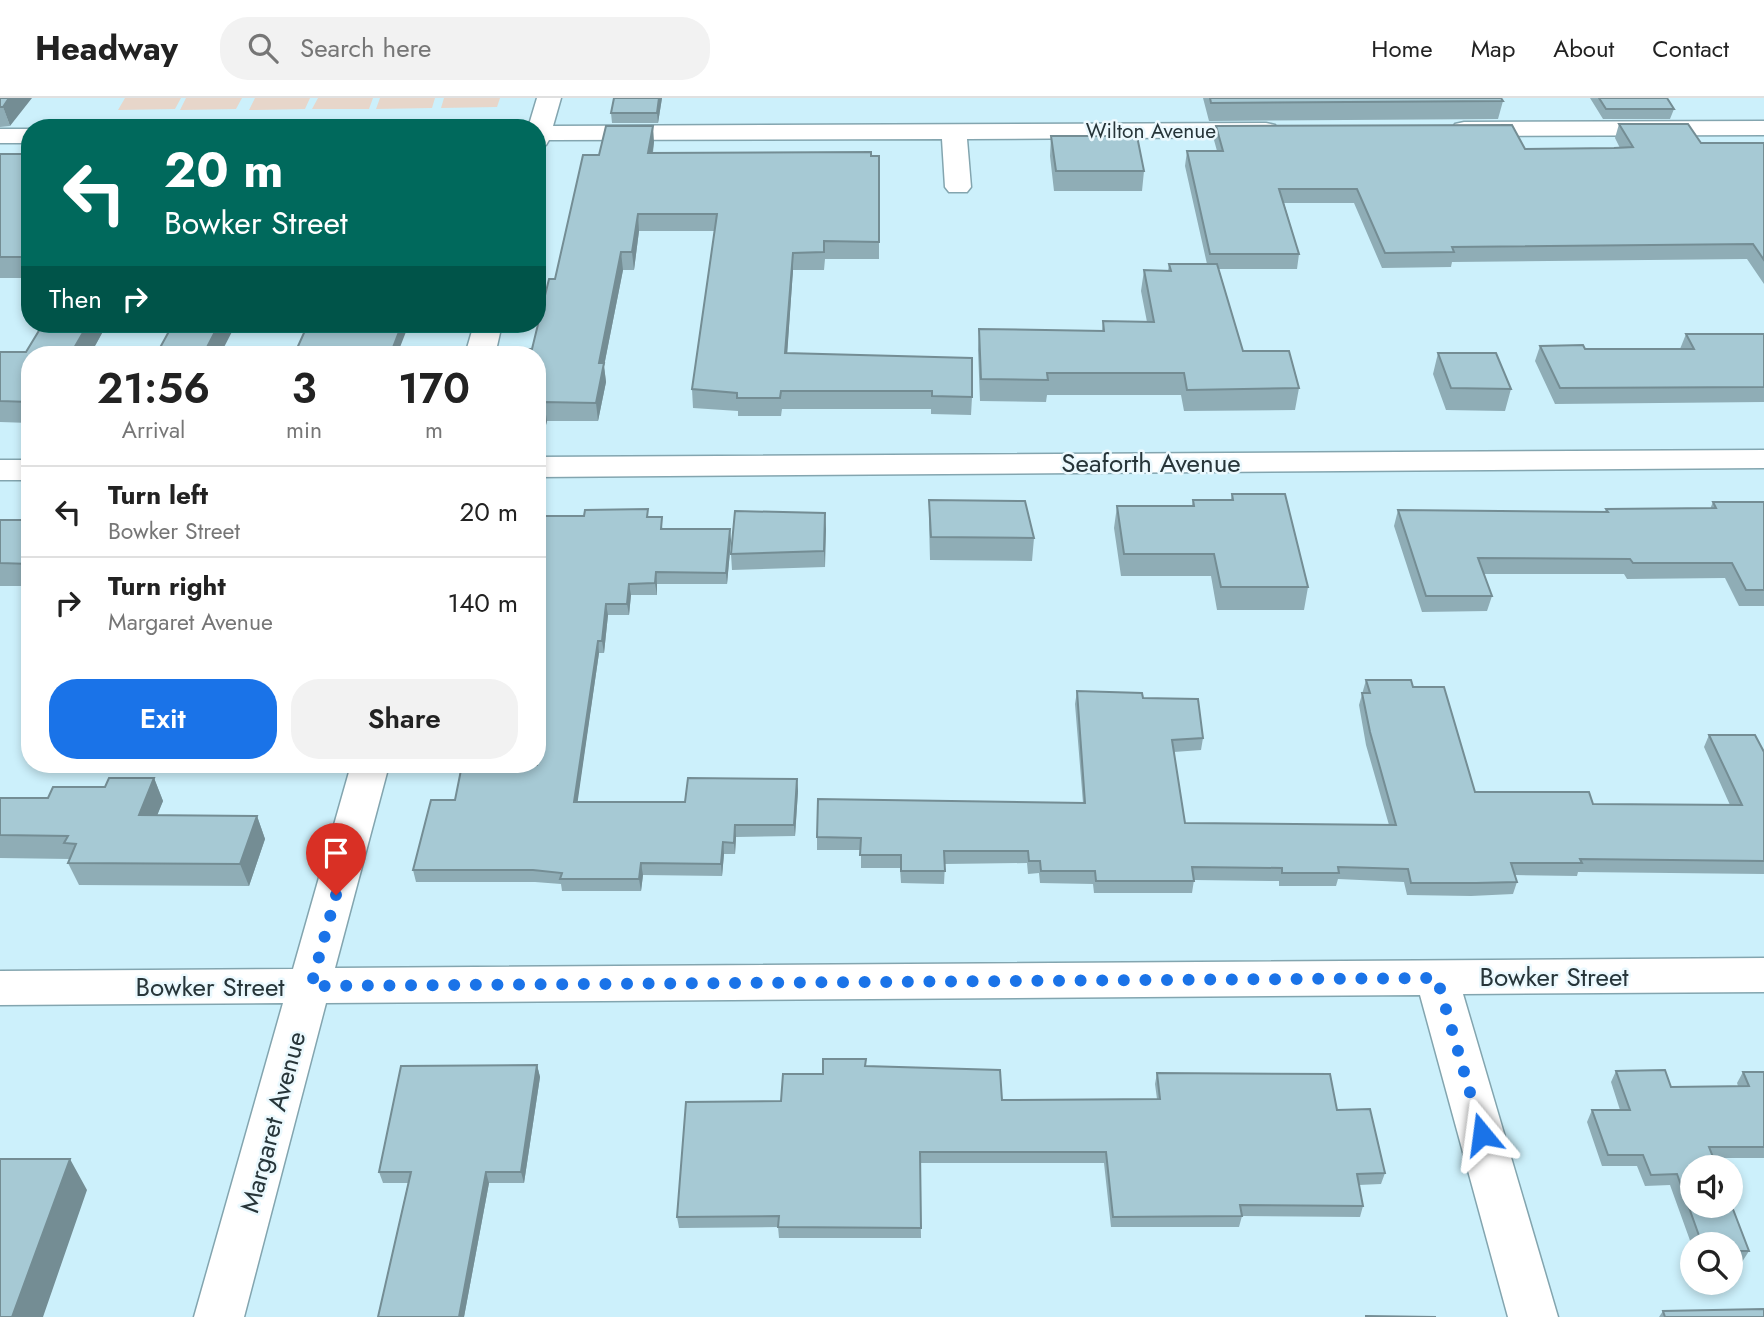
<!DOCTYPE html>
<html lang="en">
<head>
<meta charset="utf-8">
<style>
  :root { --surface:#fff; --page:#f2f2f2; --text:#222; --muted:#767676; --line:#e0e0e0; --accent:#1a73e8 }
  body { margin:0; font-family:Jost,sans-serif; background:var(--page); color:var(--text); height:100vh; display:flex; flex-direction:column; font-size:26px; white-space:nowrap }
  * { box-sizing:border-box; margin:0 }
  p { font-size:23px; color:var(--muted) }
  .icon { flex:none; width:38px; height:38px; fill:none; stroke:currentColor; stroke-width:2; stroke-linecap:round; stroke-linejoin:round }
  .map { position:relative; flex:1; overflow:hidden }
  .side { position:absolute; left:21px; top:248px; width:525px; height:427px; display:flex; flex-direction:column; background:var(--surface); border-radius:28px; box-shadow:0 4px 10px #0003 }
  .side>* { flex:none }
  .guide { position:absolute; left:21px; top:21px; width:525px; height:214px; border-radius:28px; box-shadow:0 4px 10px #0003; background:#00695c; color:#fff; overflow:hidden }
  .fabs { position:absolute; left:1680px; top:1057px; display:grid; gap:14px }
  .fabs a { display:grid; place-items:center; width:63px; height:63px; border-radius:50%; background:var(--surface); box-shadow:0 4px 10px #0003; font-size:35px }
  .pin { position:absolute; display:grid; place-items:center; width:60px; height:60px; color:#fff; margin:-72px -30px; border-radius:50% 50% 50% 0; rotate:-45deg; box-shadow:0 0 7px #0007 }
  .pin .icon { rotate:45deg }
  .me { position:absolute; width:77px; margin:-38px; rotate:344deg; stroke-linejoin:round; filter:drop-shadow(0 0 5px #0008) }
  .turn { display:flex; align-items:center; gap:24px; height:147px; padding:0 28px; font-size:32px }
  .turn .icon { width:91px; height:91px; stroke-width:2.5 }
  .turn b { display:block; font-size:49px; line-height:60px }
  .then { display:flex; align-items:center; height:66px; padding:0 28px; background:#0003; gap:14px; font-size:26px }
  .eta { display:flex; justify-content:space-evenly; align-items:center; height:119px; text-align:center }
  .eta b { font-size:42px; font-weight:600; line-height:49px }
  .button { display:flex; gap:14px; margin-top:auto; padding:14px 28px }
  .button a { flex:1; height:80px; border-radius:28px; background:var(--accent); color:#fff; font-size:28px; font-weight:600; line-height:80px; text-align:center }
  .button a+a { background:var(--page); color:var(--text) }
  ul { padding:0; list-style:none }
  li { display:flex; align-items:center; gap:21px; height:91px; padding:0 28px; border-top:2px solid var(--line) }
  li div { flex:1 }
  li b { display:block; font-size:26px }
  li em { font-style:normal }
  header { display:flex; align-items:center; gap:42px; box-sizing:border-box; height:98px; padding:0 35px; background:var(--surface); border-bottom:2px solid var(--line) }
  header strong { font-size:33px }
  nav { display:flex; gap:38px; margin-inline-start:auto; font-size:24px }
  .search { width:490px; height:63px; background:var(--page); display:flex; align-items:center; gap:18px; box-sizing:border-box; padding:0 24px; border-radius:28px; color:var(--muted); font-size:26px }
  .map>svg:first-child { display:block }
</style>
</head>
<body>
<header>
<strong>Headway</strong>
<div class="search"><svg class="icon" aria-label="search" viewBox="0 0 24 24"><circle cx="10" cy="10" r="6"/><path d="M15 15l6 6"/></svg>Search here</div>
<nav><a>Home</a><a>Map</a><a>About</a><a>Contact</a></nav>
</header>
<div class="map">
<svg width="1764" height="1219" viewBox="0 0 1764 1219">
  <rect width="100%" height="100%" fill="#ccf0fb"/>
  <path fill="#e7d6ca" d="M125,0H181L175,11L118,12Z
    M186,0H242L236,11L180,12Z
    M255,0H310L305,11L249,12Z
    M318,0H373L369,11H312Z
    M380,0H435L432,10L376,11Z
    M444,0H500L497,9L441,10Z"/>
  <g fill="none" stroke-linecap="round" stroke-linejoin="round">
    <g stroke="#83a5af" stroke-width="3">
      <path id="street" d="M537,0H561L553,28L1266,25L1275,27L1278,32L1275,37L1266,39L967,41L971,89L967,94H949L945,89L942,41L549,42L546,47L537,49V30H528Z
        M1764,23V37L1464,38L1455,36L1452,31L1455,26L1464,24Z
        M0,31H30V45H0Z
        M474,226H502L495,257H465Z
        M1764,352V370L537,379V359Z
        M0,362H30V382H0Z
        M351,667H389L335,870L1764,860V894L1463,896L1558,1219H1508L1420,897L326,905L244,1219H194L283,905L0,907V873L293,871Z"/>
    </g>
    <use href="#street" fill="#fff" fill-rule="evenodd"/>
  </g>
  <path fill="#8fadb6" d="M0,0L10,28L0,29Z
    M614,0H662L658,25H612L611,15Z
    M1203,0H1501L1503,3L1498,21L1209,23Z
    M1590,0H1667L1674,11L1670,21H1603Z
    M1619,26L1701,45H1764V186L1747,161L1452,164L1451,169L1382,170L1354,105H1284L1299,156L1297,171H1219L1243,253L1299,290L1295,312L1184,313L1181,297H1047L1046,304L980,303L978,252L979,231L1102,233L1103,223L1147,224L1141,193L1144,172L1168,173L1169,166H1207L1185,68L1187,53H1217L1214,42L1216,28L1525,51L1620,50L1615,40Z
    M1051,38L1144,73L1142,93H1054L1050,58Z
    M654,44L653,55L879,58V161H825L824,172H793L787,255L972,299L971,317L931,316V311H782L781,318H738V313L693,310L692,291L715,133H639L634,172H623L604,268L606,284L598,323H547L546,327H537V257L532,251L599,57Z
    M0,56H30V180H0Z
    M107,226L90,257H30V325L0,324V254H26Z
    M1686,236H1764V304L1555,306L1535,263L1540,248L1585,251H1680Z
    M1438,255L1511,291L1505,313L1446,312L1433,276Z
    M1232,396L1308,489L1304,512H1217L1211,478H1121L1114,430L1117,408H1192L1193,402H1231Z
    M929,402L1034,440L1032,463L930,462L929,424Z
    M1713,404H1764V508H1739L1725,480L1627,481L1624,476H1484L1492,498L1487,513L1422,514L1394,428L1398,412L1605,414L1606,411H1710Z
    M825,415V469L732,472L731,456Z
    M584,418L649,419L664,431L731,442L727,486H657V497H631L629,517H608L604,555H599L577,704H685L797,681L798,693L795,738L736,739L735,756H724L722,778L643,777L641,793H562L561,786L535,784H416L413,772L455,702Z
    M0,422H30V488H0Z
    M1366,582L1413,589L1475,694L1593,706L1730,707L1704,649L1709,637L1764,654V776L1578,774L1577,778L1515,777L1517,784L1513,796L1471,798L1407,797L1404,784L1338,781L1336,788H1279V783L1194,782L1192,795H1094L1093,786L1040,785L1039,775L1028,776L1027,765L945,766L944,786L901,785L900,770H861V752H817V739L1083,705L1075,606L1077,593L1143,600L1203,640L1201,652L1174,654L1185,725L1389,727L1366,647L1359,607Z
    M154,680L163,703L157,717L257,718L265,741L249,788L79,787L68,765L70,761L0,760V700H48Z
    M537,967L540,979L524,1085H489L464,1219H378L408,1085H383L379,1074Z
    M866,968L1002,1002L1157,1001L1155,986L1157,975L1337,1012L1385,1075L1381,1086L1359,1087L1363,1108L1360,1119L1242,1118L1239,1129H1111L1104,1065H920L921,1140H779L778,1129L679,1130L677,1119L781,1003L823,976Z
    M1616,973L1671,989L1738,988L1737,985L1743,974H1764V1060H1713L1749,1153L1742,1164H1731V1146H1692V1148L1670,1087L1645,1088L1637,1068H1602L1587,1024L1592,1012H1620L1611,984Z
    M1663,1213L1764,1219H1659Z"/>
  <path fill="#748d94" d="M9,0H32L10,28L3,9Z
    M659,0H662L658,25L657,15Z
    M653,28L654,44L650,72L648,55Z
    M638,116L639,133L634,172L632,154Z
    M621,154L623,172L604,268L606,284L598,323L596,305L599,265Z
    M793,155V172L786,273L785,255Z
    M88,226H107L90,257H70Z
    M219,226H236L220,257H203Z
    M402,226H409L397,257H390Z
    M544,304L547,323L546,327L543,308Z
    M825,415L826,431L825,469L824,453Z
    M730,431L731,442L727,486L726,475Z
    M656,474L657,486V497L655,485Z
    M629,486L631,497L629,517L627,506Z
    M606,506L608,517L604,555L602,543Z
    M598,543L599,555L576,715L574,704Z
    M154,680L163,703L148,740L139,717Z
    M797,681L798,693L795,738L794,727Z
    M257,718L265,741L249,788L240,766Z
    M735,727L736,739L735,756L734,745Z
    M723,744L724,756L722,778L721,766Z
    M641,765L643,777L641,793L639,781Z
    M537,967L540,979L524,1085L521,1074Z
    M70,1061L87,1092L43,1219H12Z
    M486,1074L489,1085L464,1219H459Z"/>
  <path fill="#a6c9d4" stroke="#748d94" stroke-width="2" d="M0,0H9L3,9H0Z
    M614,0H659L657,15H611Z
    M1210,0H1501L1503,3L1211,5Z
    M1599,0H1667L1674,11H1606Z
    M1619,26H1688L1701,45H1764V162L1753,146L1452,149L1454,154L1385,155L1357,91H1279L1299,156H1210L1187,53H1223L1216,28L1512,27L1525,51L1614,50L1633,49Z
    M606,28H653L648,55L871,54V58H879V144L824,143V154L793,155L785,255L972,260V299L932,298V293H781L780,300H737V295L692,291L717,116H638L632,154H621L599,265H604L596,305L544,304L543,308H537V257H517L519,251H532L549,181H555L583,57H599Z
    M1051,38H1137L1144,73H1056Z
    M0,56H30V159H0Z
    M1169,166H1217L1243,253H1289L1299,290L1187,292L1184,275H1047L1048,282L981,281L979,231L1104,233L1103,223L1154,224L1144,172L1171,173Z
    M43,226H88L70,257H30V304L0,303V254H26Z
    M173,226H219L203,257H156Z
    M308,226H402L390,257H294Z
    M1686,236H1764V289L1560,290L1540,248L1583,247L1585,251H1694Z
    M1438,255H1496L1511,291L1451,290Z
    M1232,396H1285L1308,489H1221L1214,456H1124L1117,408H1194L1193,402H1233Z
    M929,402L1025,403L1034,440L931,439Z
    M1713,404H1764V492H1746L1732,465H1633L1630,461L1478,460L1492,498H1426L1398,412L1608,414L1606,411L1716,410Z
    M648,411L647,419H662L661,431H730L726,475L656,474L655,485L629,486L627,506H606L602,543H598L574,704H685L688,680L797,681L794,727H735L734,745L723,744L721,766L641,765L639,781H560L562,775L533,772H413L431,702H455L462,667H537V418H584L585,412Z
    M735,413L825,415L824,453L731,456Z
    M0,422H30V466L0,465Z
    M1366,582H1411L1413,589H1444L1475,694H1589L1593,706L1742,707L1709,637H1755L1764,654V763L1580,761L1582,765H1511L1517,784L1476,785H1411L1408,771L1338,769L1339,775H1282V770L1192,769L1194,783H1096L1095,773H1041L1040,763H1029L1028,753H944L945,773H901V757H860L861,740L817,739L818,701L1085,705L1077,593L1142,595L1143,600L1198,601L1203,640L1172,642L1185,725L1396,727L1370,634L1362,595H1370Z
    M109,680H154L139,717L257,718L240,766L68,765L76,746L64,745L68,738L0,737V700H48L53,689H105Z
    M823,961H866L865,968L1000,972L1002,1002L1160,1001L1157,975L1330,976L1337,1012L1370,1011L1385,1075L1357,1076L1363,1108L1240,1107L1242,1118L1113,1119L1106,1054H920L921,1130L778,1129L779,1118L677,1119L686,1004L781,1003L783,976H823Z
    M537,967L521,1074H486L459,1219H378L411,1074H379L401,968Z
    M1665,972L1671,989L1749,988L1743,974H1764V1049H1709L1717,1069H1692V1108H1731V1106L1749,1153H1731V1146H1702L1677,1076L1651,1077L1643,1057H1608L1592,1012H1630L1616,973Z
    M0,1061H70L12,1219H0Z
    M1764,1211V1219H1665L1663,1213Z
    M1366,1218L1436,1219H1366Z"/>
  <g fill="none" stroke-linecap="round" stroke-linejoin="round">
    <path stroke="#1a73e8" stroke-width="12" stroke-dasharray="0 21.6" d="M336,797L311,888L1437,880L1482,1036"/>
  </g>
  <g text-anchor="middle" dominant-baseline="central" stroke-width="5" stroke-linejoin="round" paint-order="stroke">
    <g font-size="21" fill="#273539" stroke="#ebf9fe">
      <text x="1151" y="33">Wilton Avenue</text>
    </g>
    <g font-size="26" fill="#273539" stroke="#ebf9fe">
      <text x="1151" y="365">Seaforth Avenue</text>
      <text x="1554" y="879">Bowker Street</text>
      <text x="210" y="889">Bowker Street</text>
      <text transform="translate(273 1024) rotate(-75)">Margaret Avenue</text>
    </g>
  </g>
</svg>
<div class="fabs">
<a><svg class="icon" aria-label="sound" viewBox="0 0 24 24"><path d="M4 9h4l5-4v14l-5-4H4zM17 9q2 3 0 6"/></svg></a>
<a><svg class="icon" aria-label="search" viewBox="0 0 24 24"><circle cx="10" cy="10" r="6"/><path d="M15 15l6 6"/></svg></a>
</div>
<div class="pin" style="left:336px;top:797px;background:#d93025"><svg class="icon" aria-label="arrive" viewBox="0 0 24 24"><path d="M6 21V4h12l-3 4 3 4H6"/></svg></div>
<svg class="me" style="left:1482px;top:1036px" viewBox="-20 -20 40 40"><path d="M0-17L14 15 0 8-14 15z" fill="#1a73e8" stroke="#fff" stroke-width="4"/></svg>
<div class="guide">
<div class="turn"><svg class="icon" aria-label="left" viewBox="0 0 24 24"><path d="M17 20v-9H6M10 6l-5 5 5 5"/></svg><div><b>20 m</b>Bowker Street</div></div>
<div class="then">Then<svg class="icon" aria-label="right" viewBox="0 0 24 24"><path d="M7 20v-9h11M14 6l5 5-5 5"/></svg></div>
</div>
<section class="side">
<div class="eta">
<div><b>21:56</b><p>Arrival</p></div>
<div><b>3</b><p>min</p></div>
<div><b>170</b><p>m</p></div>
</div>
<ul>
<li><svg class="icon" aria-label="left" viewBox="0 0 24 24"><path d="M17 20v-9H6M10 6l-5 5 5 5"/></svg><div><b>Turn left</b><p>Bowker Street</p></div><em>20 m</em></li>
<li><svg class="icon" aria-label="right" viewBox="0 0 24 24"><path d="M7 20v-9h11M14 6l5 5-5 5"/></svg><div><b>Turn right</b><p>Margaret Avenue</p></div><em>140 m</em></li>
</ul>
<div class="button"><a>Exit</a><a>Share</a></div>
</section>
</div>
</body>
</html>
